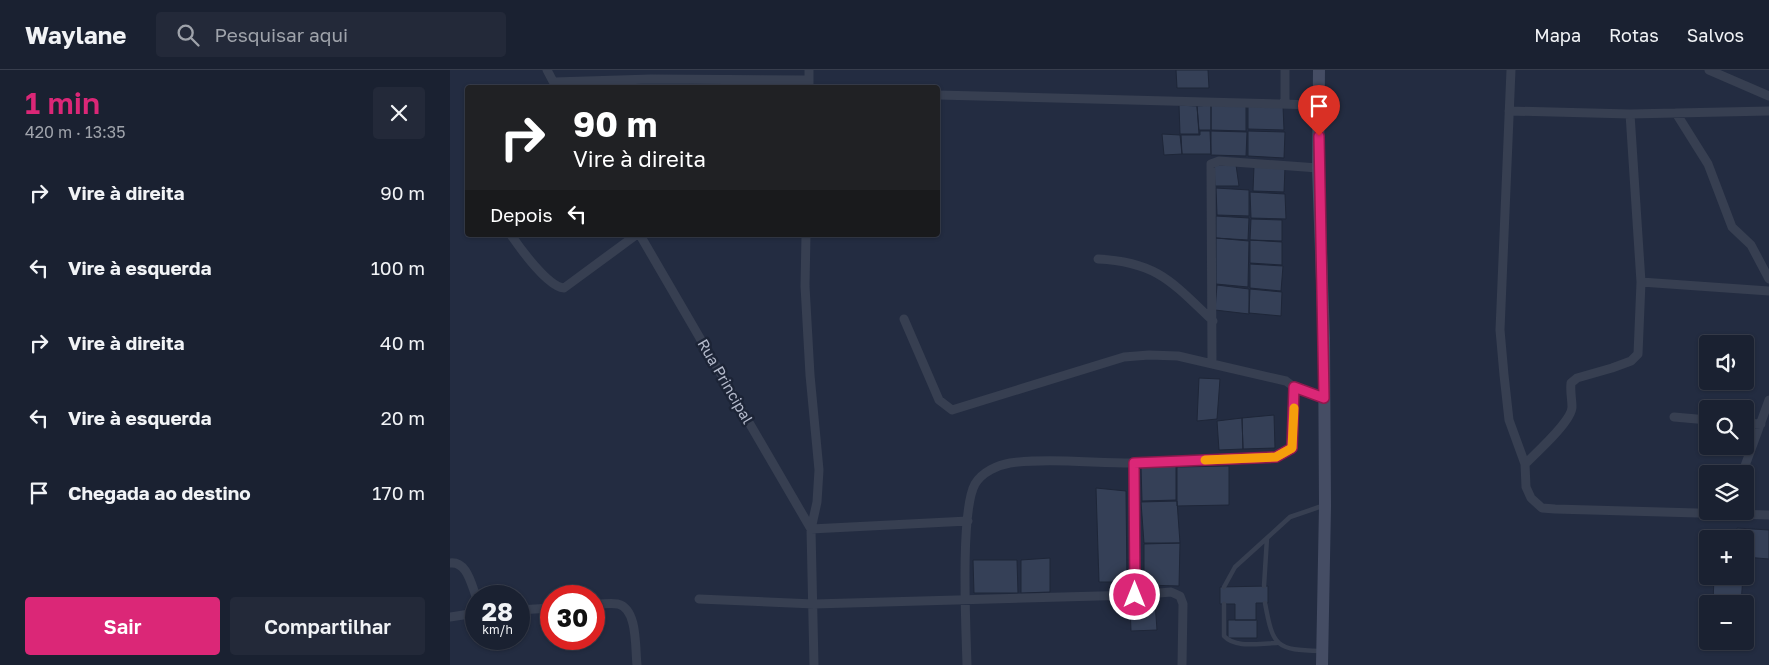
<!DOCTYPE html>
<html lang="pt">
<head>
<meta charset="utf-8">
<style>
  :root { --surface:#1a2131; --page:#232939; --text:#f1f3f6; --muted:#9fa3ab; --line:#383e4d; --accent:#db2777 }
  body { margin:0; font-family:"Golos Text",sans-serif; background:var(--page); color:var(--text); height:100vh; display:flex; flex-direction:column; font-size:19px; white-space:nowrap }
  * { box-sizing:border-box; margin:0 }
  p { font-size:16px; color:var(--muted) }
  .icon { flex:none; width:28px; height:28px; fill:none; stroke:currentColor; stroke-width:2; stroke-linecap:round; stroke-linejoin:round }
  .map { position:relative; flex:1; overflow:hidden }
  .panel { display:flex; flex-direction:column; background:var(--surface); width:450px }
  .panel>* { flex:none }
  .guide { position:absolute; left:15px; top:15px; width:475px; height:152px; border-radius:5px; box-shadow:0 1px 4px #0004,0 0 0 1px var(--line); background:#202124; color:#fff; overflow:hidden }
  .buttons { position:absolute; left:1249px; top:265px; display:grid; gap:10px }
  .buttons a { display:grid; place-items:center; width:55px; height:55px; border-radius:5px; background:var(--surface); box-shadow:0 1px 4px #0004,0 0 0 1px var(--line); font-size:25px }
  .speed { position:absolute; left:15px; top:515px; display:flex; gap:10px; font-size:25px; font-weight:700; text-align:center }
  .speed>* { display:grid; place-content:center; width:65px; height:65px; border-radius:50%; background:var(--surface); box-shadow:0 1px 4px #0004,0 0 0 1px var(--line); line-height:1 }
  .speed small { font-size:12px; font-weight:400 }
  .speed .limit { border:8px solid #d22; background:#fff; color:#111 }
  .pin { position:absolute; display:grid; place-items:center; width:42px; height:42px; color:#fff; margin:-51px -21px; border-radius:50% 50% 50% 0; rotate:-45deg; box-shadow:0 0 5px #0007 }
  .pin .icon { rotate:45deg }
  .me { position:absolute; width:55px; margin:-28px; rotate:0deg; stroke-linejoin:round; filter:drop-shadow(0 0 4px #0008) }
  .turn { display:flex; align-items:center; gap:18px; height:105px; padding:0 25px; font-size:22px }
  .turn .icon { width:65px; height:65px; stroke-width:2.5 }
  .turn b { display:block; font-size:35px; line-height:42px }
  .then { display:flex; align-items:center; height:48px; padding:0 25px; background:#0003; gap:10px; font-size:19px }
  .round { display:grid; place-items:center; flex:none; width:52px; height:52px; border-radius:5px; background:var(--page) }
  .overview { display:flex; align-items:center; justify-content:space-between; height:85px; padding:0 25px }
  h1 { font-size:30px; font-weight:600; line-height:38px; color:var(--accent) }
  .action { display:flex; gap:10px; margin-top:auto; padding:10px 25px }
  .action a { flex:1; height:58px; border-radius:5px; background:var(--accent); color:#fff; font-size:20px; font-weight:600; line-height:58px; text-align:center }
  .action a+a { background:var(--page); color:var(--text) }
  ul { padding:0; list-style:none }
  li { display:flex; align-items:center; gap:15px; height:75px; padding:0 25px }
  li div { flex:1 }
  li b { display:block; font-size:19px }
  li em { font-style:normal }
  header { display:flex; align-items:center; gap:30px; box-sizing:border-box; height:70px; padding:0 25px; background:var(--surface); border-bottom:1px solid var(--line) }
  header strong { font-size:24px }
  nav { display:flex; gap:28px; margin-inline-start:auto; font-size:18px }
  .search { width:350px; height:45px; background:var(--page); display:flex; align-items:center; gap:12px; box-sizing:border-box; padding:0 18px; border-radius:5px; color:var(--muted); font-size:19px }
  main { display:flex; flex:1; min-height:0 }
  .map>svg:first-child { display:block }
</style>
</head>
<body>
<header>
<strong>Waylane</strong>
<div class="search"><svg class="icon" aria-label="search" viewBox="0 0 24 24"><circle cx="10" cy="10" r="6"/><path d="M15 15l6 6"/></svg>Pesquisar aqui</div>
<nav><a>Mapa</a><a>Rotas</a><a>Salvos</a></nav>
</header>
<main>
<section class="panel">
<div class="overview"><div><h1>1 min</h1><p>420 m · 13:35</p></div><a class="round"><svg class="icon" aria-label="close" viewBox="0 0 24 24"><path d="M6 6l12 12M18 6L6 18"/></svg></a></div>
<ul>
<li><svg class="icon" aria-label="right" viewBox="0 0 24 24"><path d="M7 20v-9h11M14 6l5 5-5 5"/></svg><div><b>Vire à direita</b></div><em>90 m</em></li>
<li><svg class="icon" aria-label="left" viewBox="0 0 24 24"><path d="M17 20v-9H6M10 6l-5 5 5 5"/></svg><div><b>Vire à esquerda</b></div><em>100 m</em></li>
<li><svg class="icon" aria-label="right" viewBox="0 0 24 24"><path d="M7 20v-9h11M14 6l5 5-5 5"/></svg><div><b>Vire à direita</b></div><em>40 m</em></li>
<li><svg class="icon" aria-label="left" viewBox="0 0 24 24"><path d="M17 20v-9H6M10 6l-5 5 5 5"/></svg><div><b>Vire à esquerda</b></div><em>20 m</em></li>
<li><svg class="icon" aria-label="arrive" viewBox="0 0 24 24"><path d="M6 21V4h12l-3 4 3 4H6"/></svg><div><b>Chegada ao destino</b></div><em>170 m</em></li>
</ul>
<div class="action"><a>Sair</a><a>Compartilhar</a></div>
</section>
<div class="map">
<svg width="1319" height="595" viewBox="0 0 1319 595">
  <rect width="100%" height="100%" fill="#232c41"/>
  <path fill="#354057" stroke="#1e2638" d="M726,0H758L759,18H727Z
    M729,35L747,36L749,64H730Z
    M761,35H796V61L761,60Z
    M761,35V60H749L747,36Z
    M798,35L833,36L834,60L798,59Z
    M750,61H760L761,84H732L731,65H750Z
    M761,61L797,62L796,86L761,85Z
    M798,61L835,62L834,88L798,86Z
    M712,64L730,65L732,84L714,85Z
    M764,95H786L789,116H765Z
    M804,96L835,97L834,122L803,121Z
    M766,118L799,120V146L767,145Z
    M800,122L835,124L836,149L801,148Z
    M766,146L799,148L798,170L766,168Z
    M801,149L832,150V171L800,170Z
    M766,168L799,171L798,217L766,214Z
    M800,170L832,172V195L800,193Z
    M800,194L833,196L831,221L800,218Z
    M767,215L799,219V244L765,240Z
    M800,219L832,222L831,246L799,243Z
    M749,308L770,309L767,349L747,351Z
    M824,345L825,378L793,379L792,348Z
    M792,348L793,379L769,380L767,351Z
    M726,396V430L692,431L691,397Z
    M779,396V435L727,436V397Z
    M646,418L676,421L677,512H649Z
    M727,431L730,473H694L691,432Z
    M1287,458L1319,460V489L1295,487V469H1286Z
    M730,473L729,516L694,515V474Z
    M600,488V522L571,523V490Z
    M523,490H567L568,523H524Z
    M1264,506H1293L1291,534H1263Z
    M818,516V533H806V550H785V534H770V517Z
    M705,532L707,560L681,561L680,533Z
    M778,550H807V568H778Z"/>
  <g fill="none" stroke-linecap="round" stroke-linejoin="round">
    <path stroke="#373f51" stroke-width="4.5" d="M814,516L817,468L840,447L872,436
      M774,517L785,497L817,468
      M815,533C823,577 826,580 871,581
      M774,534V566C786,579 810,573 827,573"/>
    <path stroke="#373f51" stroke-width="9" d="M97,0L106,17
      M1061,0L1050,260L1054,305L1059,350L1075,394L1076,417L1081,428L1092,438L1105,439L1319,445
      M1259,0L1319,26
      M104,12L201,9L359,10
      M359,18V0
      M488,25L869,35
      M835,34V0
      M1059,41L1180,44L1319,41
      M1226,43L1258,94L1282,157L1301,175L1319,209
      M61,165C70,178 98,217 114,218L186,165
      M190,165L361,459L518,451
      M356,165L355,216L360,305L369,400L367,432L361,459L364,595
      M648,189C707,192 722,212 763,251
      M1191,212L1319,221
      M454,249L489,330L502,340L674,287L699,285L728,286L836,311L844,317
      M762,294L761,94L769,91L868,98
      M1224,347L1258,350
      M1295,353L1311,354
      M684,393L685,525
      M1075,394C1086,383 1122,351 1122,337C1122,329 1120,322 1121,313L1127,308L1162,298L1181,291L1188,284L1191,212L1180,44
      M1292,404L1319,330
      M0,493C17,491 21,514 26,526
      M249,529L364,534L685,525L721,522L730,526L733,534L732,595
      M144,535C151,534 160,533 168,534C188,539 185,578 187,595
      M69,540L101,538
      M0,547L26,543
      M517,595C516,559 510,441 525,414C532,402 548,395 560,393C598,388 643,393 682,393C730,392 778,389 826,387L842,377L844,317L873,328"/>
    <path stroke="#454d64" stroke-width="12" d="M869,0L868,98L874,268L875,436L872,595"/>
  </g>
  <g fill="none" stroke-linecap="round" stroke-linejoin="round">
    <g stroke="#8e194d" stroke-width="12">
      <path id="route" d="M685,525L684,393L826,387L842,378L844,317L874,328L869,66"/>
    </g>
    <use href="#route" stroke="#db2777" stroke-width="9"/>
    <path stroke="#f59e0b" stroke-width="9" d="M755,390L826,387L842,378L844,338"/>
  </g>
  <g text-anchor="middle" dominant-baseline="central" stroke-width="5" stroke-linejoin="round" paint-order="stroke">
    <g font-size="15" fill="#b4bacb" stroke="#1c2436">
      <text transform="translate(276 311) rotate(60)">Rua Principal</text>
    </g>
  </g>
</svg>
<div class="buttons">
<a><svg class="icon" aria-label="sound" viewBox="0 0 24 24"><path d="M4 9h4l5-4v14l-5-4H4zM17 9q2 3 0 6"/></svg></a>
<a><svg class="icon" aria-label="search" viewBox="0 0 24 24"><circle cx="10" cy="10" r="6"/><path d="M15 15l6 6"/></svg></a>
<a><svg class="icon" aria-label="layers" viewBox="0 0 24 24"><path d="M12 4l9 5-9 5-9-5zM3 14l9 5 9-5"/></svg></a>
<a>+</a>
<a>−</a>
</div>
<div class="speed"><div>28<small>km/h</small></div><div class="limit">30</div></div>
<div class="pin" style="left:869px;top:66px;background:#d93025"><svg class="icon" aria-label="arrive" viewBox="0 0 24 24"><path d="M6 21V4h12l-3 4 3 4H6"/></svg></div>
<svg class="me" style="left:685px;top:525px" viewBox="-20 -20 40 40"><circle r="17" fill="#db2777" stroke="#fff" stroke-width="3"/><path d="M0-11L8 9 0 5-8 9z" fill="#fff"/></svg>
<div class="guide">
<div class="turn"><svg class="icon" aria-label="right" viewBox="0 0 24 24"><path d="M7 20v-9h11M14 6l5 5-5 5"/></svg><div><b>90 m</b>Vire à direita</div></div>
<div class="then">Depois<svg class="icon" aria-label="left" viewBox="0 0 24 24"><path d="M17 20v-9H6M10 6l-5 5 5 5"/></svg></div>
</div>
</div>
</main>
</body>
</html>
